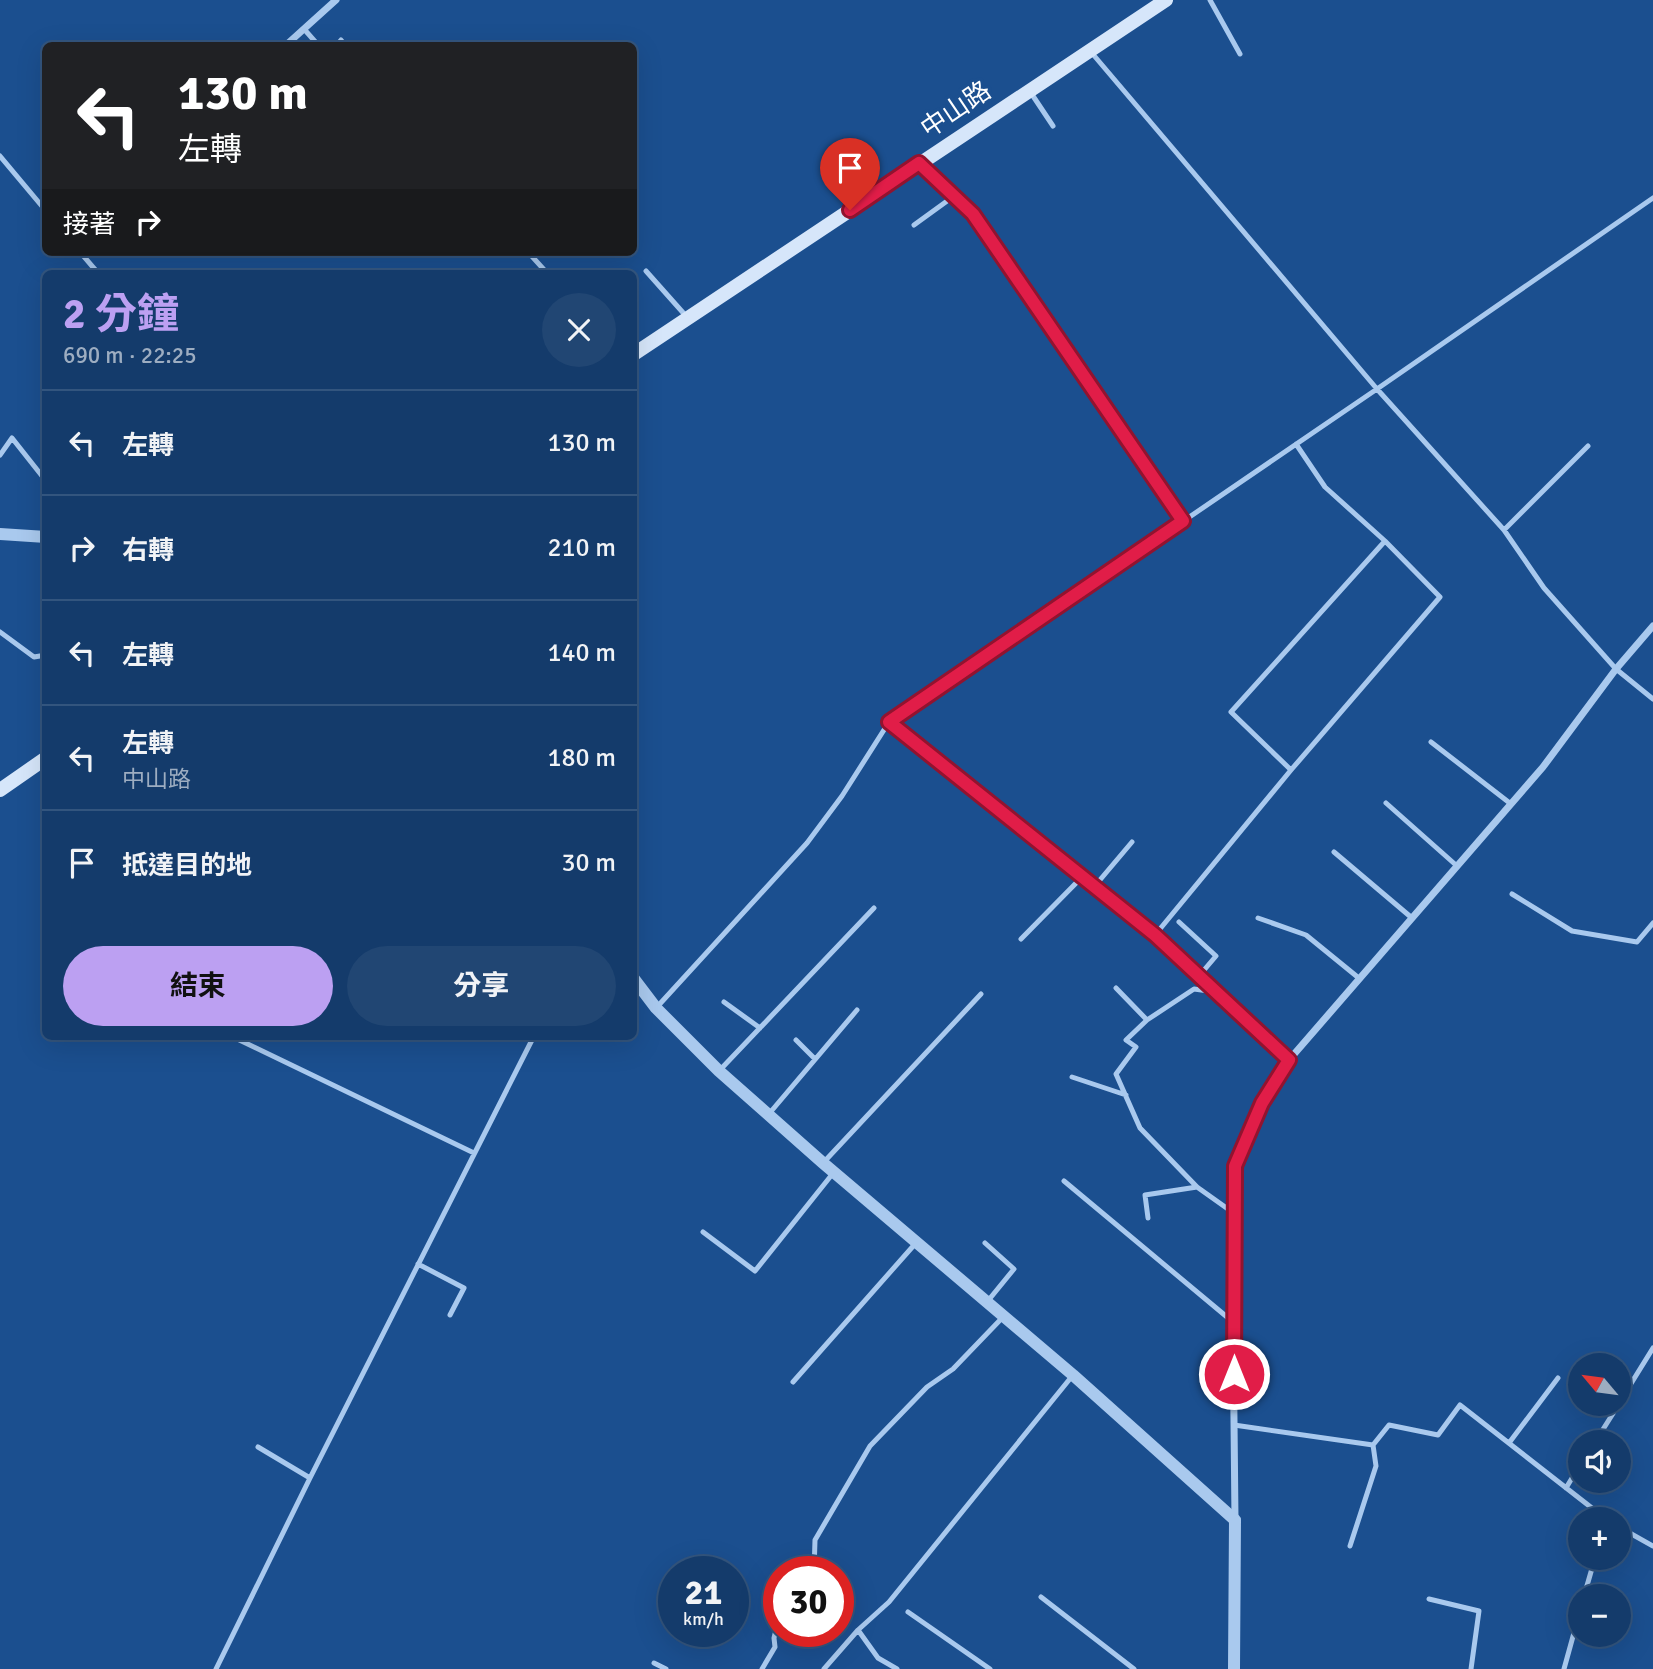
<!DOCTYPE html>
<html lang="zh-TW">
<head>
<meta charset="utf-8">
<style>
  :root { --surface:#143b6b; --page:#214673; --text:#f1f3f6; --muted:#9dadc1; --line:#33557e; --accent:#bca0f2 }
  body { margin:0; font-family:Signika,"Noto Sans TC",sans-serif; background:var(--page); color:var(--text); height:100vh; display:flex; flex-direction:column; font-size:26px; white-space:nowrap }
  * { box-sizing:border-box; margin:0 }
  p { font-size:23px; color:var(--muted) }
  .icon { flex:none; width:38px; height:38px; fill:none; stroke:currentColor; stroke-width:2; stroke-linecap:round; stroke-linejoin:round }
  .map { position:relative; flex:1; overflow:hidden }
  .side { position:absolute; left:42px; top:270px; width:595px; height:770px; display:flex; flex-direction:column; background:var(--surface); border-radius:10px; box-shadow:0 7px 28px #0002,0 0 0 2px var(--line) }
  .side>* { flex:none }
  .guide { position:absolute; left:42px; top:42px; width:595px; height:214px; border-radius:10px; box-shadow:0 7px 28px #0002,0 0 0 2px var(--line); background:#202124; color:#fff; overflow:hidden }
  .needle { width:46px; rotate:299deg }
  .controls { position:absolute; left:1568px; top:1353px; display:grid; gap:14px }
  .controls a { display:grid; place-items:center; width:63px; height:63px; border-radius:50%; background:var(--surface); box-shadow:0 7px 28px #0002,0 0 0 2px var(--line); font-size:35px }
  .speed { position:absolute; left:658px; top:1556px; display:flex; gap:14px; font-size:35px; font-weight:700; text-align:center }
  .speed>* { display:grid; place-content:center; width:91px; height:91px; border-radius:50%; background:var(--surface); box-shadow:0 7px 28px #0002,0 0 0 2px var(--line); line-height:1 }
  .speed small { font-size:18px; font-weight:400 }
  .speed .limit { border:10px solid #d22; background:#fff; color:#111 }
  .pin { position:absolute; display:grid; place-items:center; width:60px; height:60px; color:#fff; margin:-72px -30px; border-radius:50% 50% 50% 0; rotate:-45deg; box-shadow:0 0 7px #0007 }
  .pin .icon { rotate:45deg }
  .me { position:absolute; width:77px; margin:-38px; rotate:0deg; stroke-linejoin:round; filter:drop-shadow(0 0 5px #0008) }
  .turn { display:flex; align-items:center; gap:24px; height:147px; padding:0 21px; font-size:32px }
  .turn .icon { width:91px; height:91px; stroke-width:2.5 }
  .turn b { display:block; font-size:49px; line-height:60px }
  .then { display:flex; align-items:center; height:66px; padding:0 21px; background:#0003; gap:14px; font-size:26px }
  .round { display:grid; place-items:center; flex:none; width:74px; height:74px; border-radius:37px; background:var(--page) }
  .headline { display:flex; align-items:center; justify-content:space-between; height:119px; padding:0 21px }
  h1 { font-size:42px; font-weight:700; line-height:52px; color:var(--accent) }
  .button { display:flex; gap:14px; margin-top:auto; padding:14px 21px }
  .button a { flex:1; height:80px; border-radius:42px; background:var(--accent); color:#111; font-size:28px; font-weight:700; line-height:80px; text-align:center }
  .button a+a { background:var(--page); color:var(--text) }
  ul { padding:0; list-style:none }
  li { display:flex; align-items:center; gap:21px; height:105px; padding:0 21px; border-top:2px solid var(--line) }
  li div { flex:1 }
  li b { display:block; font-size:26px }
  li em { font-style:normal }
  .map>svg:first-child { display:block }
</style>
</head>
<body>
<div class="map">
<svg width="1653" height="1669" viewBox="0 0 1653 1669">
  <rect width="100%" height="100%" fill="#1b4f8f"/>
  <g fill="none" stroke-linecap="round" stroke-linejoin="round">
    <path stroke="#a9c9ee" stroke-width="5" d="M1210,0L1240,54
      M304,29L319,46
      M336,46L341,40L346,46
      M1091,52L1377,389L1653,198
      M1031,93L1053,126
      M0,156L46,211
      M920,164L973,214L1183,521
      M914,225L954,196
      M80,252L98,273
      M528,252L547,273
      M646,271L686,316
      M0,455L12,438L46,481
      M1504,530L1588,446
      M0,632L34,657L46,655
      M889,722L1155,935L1289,1060
      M1431,742L1511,804
      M1291,770L1231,712L1385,541
      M1386,803L1457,866
      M1334,852L1412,918
      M1094,887L1132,842
      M1512,894L1572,931L1637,942L1653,923
      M1258,918L1306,935L1360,979
      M1179,922L1216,956L1199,976
      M1155,935L1291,770L1440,597L1385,541L1325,487L1296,444
      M1021,939L1082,877
      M1116,988L1147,1020
      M1216,992L1194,989L1147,1020L1126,1040L1136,1047L1116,1074L1140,1128L1197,1187L1235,1214
      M724,1002L760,1028
      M657,1007L807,843L842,796L889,722L1377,389L1504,530L1544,588L1616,669L1653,699
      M231,1036L474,1153
      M796,1040L815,1059
      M719,1071L874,908
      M1072,1077L1126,1095
      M768,1115L857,1010
      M823,1163L981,994
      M1064,1181L1233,1322
      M1148,1218L1145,1195L1197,1187
      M703,1232L755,1271L834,1172
      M985,1243L1014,1269L987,1302
      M418,1264L464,1288L450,1315
      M793,1382L915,1244
      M1619,1403L1653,1348
      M1234,1425L1373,1445L1389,1425L1438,1435L1460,1405L1606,1519
      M1595,1442L1619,1404
      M1509,1443L1558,1378
      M258,1447L310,1478
      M1566,1488L1580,1465
      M1619,1527L1653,1546
      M1350,1546L1376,1466L1373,1445
      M814,1572L815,1540L870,1446L927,1387L953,1369L1003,1317
      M1584,1596L1595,1558
      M1041,1597L1134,1669
      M1429,1599L1479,1611L1471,1669
      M908,1612L990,1669
      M858,1630L878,1658L897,1669
      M654,1663L666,1669
      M216,1669L310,1478L534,1036
      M762,1669L775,1647L774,1638L779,1617
      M824,1669L858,1630L889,1602L1073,1375
      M1564,1669L1580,1611"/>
    <path stroke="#a9c9ee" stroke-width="7" d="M285,46L336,0
      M1235,1520L1233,1322L1235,1166L1262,1103L1289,1060L1543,767L1616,669L1653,626"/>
    <path stroke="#a9c9ee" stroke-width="12" d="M0,534L46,537
      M634,979L656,1008L719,1071L823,1163L1073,1375L1235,1520L1234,1669"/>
    <path stroke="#d6e6fa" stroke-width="14" d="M634,354L1166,0
      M0,790L46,758"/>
  </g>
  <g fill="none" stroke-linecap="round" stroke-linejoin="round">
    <g stroke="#92132f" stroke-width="18">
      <path id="route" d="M850,210L919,163L973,214L1183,521L889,722L1155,935L1289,1060L1262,1103L1235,1166L1234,1374"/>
    </g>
    <use href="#route" stroke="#e11d48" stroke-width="12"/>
  </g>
  <g text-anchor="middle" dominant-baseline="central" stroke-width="7" stroke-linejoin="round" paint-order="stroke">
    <g font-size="26" fill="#fff" stroke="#1b4f8f">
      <text transform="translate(956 110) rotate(-34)">中山路</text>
    </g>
  </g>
</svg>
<div class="controls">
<a><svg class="needle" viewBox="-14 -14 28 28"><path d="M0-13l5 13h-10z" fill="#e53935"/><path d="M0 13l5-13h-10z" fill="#9dadc1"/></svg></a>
<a><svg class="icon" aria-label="sound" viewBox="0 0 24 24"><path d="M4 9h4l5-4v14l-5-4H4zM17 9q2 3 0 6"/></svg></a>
<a>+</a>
<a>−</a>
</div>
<div class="speed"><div>21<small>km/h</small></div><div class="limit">30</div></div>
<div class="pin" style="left:850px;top:210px;background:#d93025"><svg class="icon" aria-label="arrive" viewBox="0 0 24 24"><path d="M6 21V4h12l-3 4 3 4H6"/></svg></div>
<svg class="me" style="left:1234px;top:1374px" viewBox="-20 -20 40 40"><circle r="17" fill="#e11d48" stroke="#fff" stroke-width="3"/><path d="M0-11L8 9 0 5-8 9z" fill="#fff"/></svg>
<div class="guide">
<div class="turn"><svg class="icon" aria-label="left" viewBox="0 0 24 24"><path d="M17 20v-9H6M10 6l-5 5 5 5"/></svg><div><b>130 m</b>左轉</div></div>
<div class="then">接著<svg class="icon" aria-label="right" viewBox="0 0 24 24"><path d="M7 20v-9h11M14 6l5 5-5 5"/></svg></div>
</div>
<section class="side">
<div class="headline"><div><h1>2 分鐘</h1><p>690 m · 22:25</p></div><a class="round"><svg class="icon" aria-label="close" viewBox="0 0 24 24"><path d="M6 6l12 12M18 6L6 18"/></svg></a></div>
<ul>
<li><svg class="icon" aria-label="left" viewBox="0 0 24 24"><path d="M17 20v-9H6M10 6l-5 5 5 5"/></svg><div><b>左轉</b></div><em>130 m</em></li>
<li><svg class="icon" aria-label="right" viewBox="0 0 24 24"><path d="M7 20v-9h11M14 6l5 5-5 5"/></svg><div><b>右轉</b></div><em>210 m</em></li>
<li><svg class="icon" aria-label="left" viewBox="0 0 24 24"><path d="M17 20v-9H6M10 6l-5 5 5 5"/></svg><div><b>左轉</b></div><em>140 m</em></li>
<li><svg class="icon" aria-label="left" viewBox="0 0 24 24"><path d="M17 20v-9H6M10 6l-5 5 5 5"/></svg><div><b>左轉</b><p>中山路</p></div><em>180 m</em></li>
<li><svg class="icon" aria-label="arrive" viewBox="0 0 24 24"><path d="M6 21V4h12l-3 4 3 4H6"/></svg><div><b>抵達目的地</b></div><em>30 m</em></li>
</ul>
<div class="button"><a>結束</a><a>分享</a></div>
</section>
</div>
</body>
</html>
